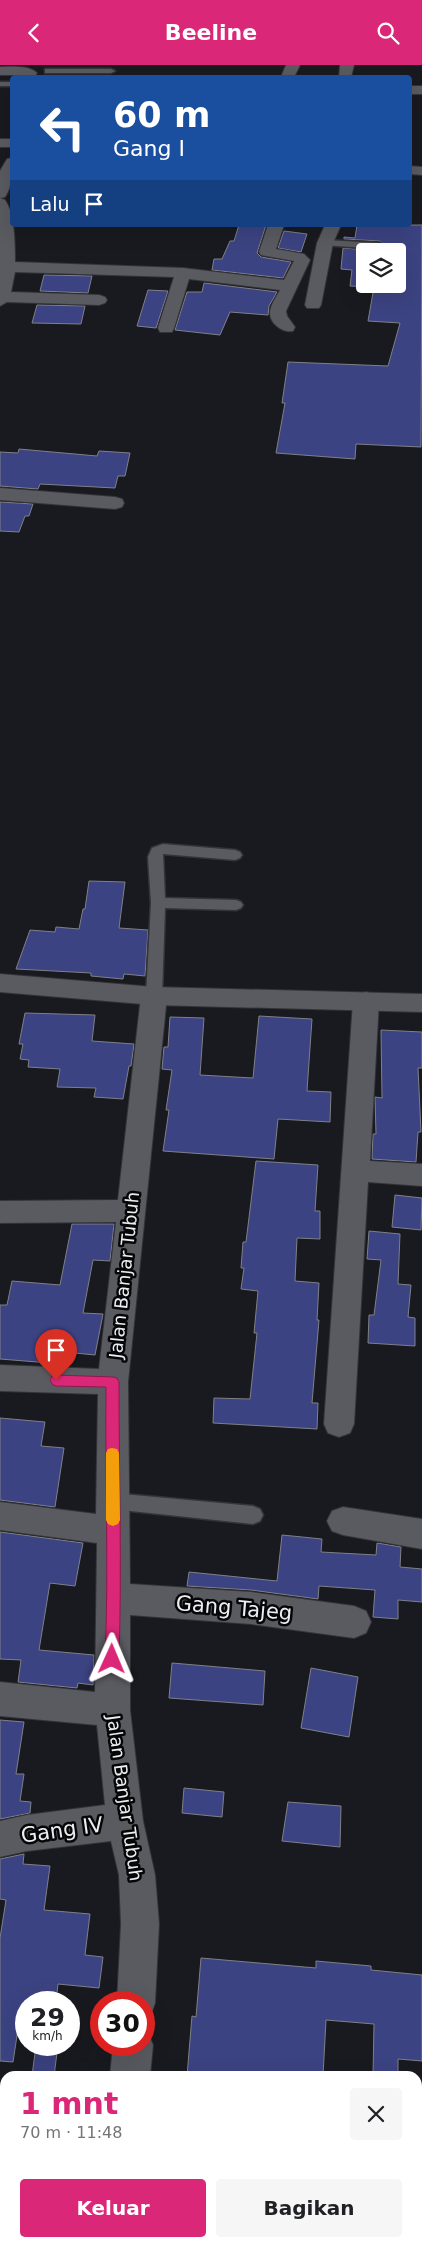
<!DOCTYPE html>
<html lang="id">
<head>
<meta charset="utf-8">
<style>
  :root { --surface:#fff; --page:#f6f6f6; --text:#202124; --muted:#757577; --accent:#db2777 }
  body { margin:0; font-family:"DejaVu Sans",sans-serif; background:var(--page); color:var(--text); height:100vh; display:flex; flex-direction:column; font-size:19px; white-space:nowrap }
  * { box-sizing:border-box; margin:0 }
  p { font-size:16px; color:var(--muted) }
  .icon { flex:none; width:28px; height:28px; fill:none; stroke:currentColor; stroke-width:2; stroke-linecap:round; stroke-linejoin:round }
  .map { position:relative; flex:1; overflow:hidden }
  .details { position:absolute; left:0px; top:2006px; width:422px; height:176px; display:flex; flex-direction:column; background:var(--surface); border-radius:15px 15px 0 0; box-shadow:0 5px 20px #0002 }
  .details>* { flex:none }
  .banner { position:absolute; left:10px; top:10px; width:402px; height:152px; border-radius:5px; box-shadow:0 5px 20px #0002; background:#1a4fa0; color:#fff; overflow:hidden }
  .controls { position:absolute; left:356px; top:178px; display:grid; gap:10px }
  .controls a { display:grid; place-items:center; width:50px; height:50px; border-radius:5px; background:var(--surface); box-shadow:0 5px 20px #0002; font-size:25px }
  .speed { position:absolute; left:15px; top:1926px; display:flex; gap:10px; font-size:25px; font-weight:700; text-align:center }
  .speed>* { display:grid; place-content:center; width:65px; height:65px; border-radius:50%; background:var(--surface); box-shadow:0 5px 20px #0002; line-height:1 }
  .speed small { font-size:12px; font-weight:400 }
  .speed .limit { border:8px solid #d22; background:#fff; color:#111 }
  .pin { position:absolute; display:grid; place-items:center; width:42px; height:42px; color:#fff; margin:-51px -21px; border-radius:50% 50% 50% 0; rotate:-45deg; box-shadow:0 0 5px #0007 }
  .pin .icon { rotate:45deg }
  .me { position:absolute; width:55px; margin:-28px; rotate:1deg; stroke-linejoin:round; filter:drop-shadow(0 0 4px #0008) }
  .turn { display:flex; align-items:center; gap:18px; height:105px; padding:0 20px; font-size:22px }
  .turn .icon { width:65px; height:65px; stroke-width:2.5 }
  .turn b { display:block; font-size:35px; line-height:42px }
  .then { display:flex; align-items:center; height:48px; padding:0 20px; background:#0003; gap:10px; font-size:19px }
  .round { display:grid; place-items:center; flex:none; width:52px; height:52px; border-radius:5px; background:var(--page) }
  .headline { display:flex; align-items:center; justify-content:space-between; height:85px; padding:0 20px }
  h1 { font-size:30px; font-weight:600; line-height:38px; color:var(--accent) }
  .cta { display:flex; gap:10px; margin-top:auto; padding:10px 20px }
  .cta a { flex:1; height:58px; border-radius:5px; background:var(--accent); color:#fff; font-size:20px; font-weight:600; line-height:58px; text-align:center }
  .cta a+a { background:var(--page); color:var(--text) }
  header { display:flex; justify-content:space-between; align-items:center; height:65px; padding:0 20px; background:var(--accent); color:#fff; font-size:22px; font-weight:600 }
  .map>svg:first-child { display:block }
</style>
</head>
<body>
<header><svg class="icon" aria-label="back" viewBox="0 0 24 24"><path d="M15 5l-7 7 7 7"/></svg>Beeline<svg class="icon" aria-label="search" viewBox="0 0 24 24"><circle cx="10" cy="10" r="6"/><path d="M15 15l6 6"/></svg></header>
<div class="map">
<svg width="422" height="2182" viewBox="0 0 422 2182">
  <rect width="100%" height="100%" fill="#191a1f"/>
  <path fill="#3c4382" stroke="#7f8087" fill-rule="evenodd" d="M239,160H266L257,188L261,192L291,197L283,213L212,205L214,194H222L230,176H234Z
    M357,160H422L421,382L356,379L355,394L276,388L285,338H282L288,297L388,301L400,258L368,256L374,222L350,221L352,205L341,204L343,183L380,186L387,182L380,176L344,174V172L355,173ZM365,186H398V219H365Z
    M284,166L307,169L301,187L278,183Z
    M44,210L92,211L88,228L40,226Z
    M204,218L277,227L269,241L268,250L230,247L220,270L175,265L187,227H202Z
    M148,225L168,226L156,263L137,261Z
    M37,240L85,241L81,259L32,258Z
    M19,384L97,391L99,386L130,388L125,411H118L115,423L40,419L38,424L0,421V387L18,388Z
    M0,437L33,439L29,451H25L19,467L0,466Z
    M89,816L125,817L119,863L148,865L145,911L124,909L123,914L91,911V908L16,904L30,865L55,867L56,862L79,864L83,844H85Z
    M25,948L95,950L92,976L134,979L131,1001H129L123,1034L94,1032L96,1023L57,1022L60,1004L28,1002L29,995L20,994L23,979H19Z
    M259,951L312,954L307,1026L331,1027L330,1057L278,1054L274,1094L163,1086L169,1045H166L172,1005L162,1004L164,982H168L170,952L204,953L200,1010L253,1013Z
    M381,965L422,967V1003H418L421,1067H418L416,1097L372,1094L373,1069H376L375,1032L382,1033Z
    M256,1096L318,1100L315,1146H320V1174L297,1173L295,1216L319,1218L317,1255H319L312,1338H318L317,1364L213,1358L214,1333L250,1334L257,1268H254L258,1226L241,1224L244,1203H241L243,1177H246Z
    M395,1130L422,1133L421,1165L392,1162Z
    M72,1159H114L110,1196L93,1195L83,1248L103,1249L95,1290L65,1287L62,1299L0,1294V1240H7L12,1216L60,1220Z
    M369,1166L400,1169L398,1219L411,1220L408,1252L415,1253V1281L368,1278L369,1250H374L381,1195L367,1194Z
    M0,1353L45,1357L41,1381L64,1383L55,1442L0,1435Z
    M0,1467L83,1478L75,1521L50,1518L39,1585L94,1590L93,1620L78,1618L77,1623L18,1617L21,1595L0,1594Z
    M282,1470L322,1474L321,1487L376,1490L377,1478L401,1482L400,1502L422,1504V1537L398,1535V1554L373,1552L375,1525L319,1521L318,1534L251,1525L187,1521L189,1507L277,1516Z
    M172,1598L265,1606L263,1640L169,1633Z
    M311,1603L358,1612L349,1672L301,1663Z
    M0,1655L24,1657L16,1709H24L20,1736L31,1737L30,1748L0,1754Z
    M184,1723L224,1727L222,1752L182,1748Z
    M288,1737L341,1741L340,1782L282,1776Z
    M24,1789L23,1799L50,1801L44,1845L90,1849L85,1890L103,1892L99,1923L58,1919L56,1938H22L13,1997L0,1996V1873L6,1835L0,1834V1794Z
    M201,1893L316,1903V1896L371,1901V1905L422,1910V1996L398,1994V2011H373L374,1959L326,1955L323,2011H187L192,1951L196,1952Z
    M36,1980H58L54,2011H32Z"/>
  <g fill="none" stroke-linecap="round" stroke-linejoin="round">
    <g stroke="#333437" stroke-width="3">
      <path id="service" d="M45,4H111L115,6L111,8H45Z
        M0,17H12V21H0Z
        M325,175L380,178L385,181L380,184L322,180L320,178Z
        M163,779L235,785L240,787L242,790L240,793L235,795L163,789L165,833L236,835L241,837L243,840L241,843L236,845L165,843L162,931L159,935H149L146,931L151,838L148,792L152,783Z
        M112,1428L253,1441L260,1444L263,1450L260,1456L253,1459L112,1444L105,1442L103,1436L105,1430Z"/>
    </g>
    <g stroke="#333437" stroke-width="2">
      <path id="minor" d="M286,0H300L294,12H281Z
        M340,0H354L351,12H339Z
        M0,2C11,2 29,0 37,8L34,12H22V10H0Z
        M410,21H422V29H410Z
        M0,74H12V82H0Z
        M12,93C14,104 12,122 5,132L0,133L5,135C15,149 15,181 15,197L183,203L284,215L294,196L261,190L259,187L268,160H284L276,184L304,189L310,195L286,246L287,251L295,262L293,266C283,268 270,259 270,248C270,240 277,231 280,225L189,214L174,263L172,267H160L158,263L174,212L15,207L11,227L99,230L105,232L107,235L105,238L99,240L7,237L0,241V106L7,94Z
        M410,101L422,102V110L410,109Z
        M325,160H341L333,178L321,240L319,243H307L305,240L317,178Z
        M0,423L115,432L122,434L124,438L122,442L115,444L0,435Z
        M154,922L163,925L167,931L128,1317L130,1519L251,1527L354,1541L366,1546L371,1557L366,1568L354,1573L251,1559L130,1550V1645L143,1756L155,1810L159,1859L155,1938L150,1952L144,1954V1938H117L121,1859L119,1810L111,1776L27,1786L0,1792V1756L27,1750L105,1740L97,1660L0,1651V1617L95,1627L97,1478L0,1465V1437L96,1449L98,1329L0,1326V1300L99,1304L116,1157L0,1158V1136L118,1135L141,931L145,925Z
        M366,927L375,930L379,936L370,1096L422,1099V1121L368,1117L354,1359L350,1368L339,1372L328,1368L324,1359L353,936L357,930Z
        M343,1442L422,1454V1484L343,1470L332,1466L327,1456L332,1446Z
        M144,1965L147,1966L153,1980L150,2011H110L113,1980H144Z
        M85,2178H127L126,2182H84Z
        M342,2178H403L405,2182H344Z"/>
    </g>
    <g stroke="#333437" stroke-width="2">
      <path id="tertiary" d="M0,909L154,922L422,929V947L154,940L0,927Z"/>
    </g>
    <use href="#service" fill="#5a5b61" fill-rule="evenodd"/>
    <use href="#minor" fill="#5a5b61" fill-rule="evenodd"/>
    <use href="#tertiary" fill="#5a5b61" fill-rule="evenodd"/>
  </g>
  <path fill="#db2777" stroke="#8e194d" d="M56,1310L113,1312L117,1313L119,1317C119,1410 122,1502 119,1594L117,1599L112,1601L107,1599L105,1594C109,1504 105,1413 106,1322L56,1321L52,1319L50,1315L52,1311Z"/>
  <path fill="#f59e0b" d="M112,1383L117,1384L119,1388L120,1455L118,1459L113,1461L108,1459L106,1455V1388L108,1384Z"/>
  <g text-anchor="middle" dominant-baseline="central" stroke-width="5" stroke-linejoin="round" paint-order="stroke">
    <g font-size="18" fill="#ededf1" stroke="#050607">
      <text transform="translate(124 1210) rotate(-84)">Jalan Banjar Tubuh</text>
      <text transform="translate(125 1733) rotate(82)">Jalan Banjar Tubuh</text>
    </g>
    <g font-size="21" fill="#ededf1" stroke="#050607">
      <text transform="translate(234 1543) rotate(5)">Gang Tajeg</text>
      <text transform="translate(62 1765) rotate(-8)">Gang IV</text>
    </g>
  </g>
</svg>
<div class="controls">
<a><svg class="icon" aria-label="layers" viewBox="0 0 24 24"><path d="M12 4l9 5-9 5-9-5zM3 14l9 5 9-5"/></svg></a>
</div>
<div class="speed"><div>29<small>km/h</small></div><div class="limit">30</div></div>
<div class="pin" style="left:56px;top:1315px;background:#d93025"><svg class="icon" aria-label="arrive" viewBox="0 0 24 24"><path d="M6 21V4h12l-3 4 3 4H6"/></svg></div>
<svg class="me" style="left:112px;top:1594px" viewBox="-20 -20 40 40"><path d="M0-17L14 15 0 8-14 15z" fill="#db2777" stroke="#fff" stroke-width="4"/></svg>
<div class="banner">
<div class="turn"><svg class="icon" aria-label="left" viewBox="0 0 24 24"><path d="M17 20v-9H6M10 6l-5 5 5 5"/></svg><div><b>60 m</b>Gang I</div></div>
<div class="then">Lalu<svg class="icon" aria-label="arrive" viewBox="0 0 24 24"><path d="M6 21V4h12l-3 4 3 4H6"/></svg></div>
</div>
<section class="details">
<div class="headline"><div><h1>1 mnt</h1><p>70 m · 11:48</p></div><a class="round"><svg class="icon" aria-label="close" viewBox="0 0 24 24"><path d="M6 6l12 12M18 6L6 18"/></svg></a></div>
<div class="cta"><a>Keluar</a><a>Bagikan</a></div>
</section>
</div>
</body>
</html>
